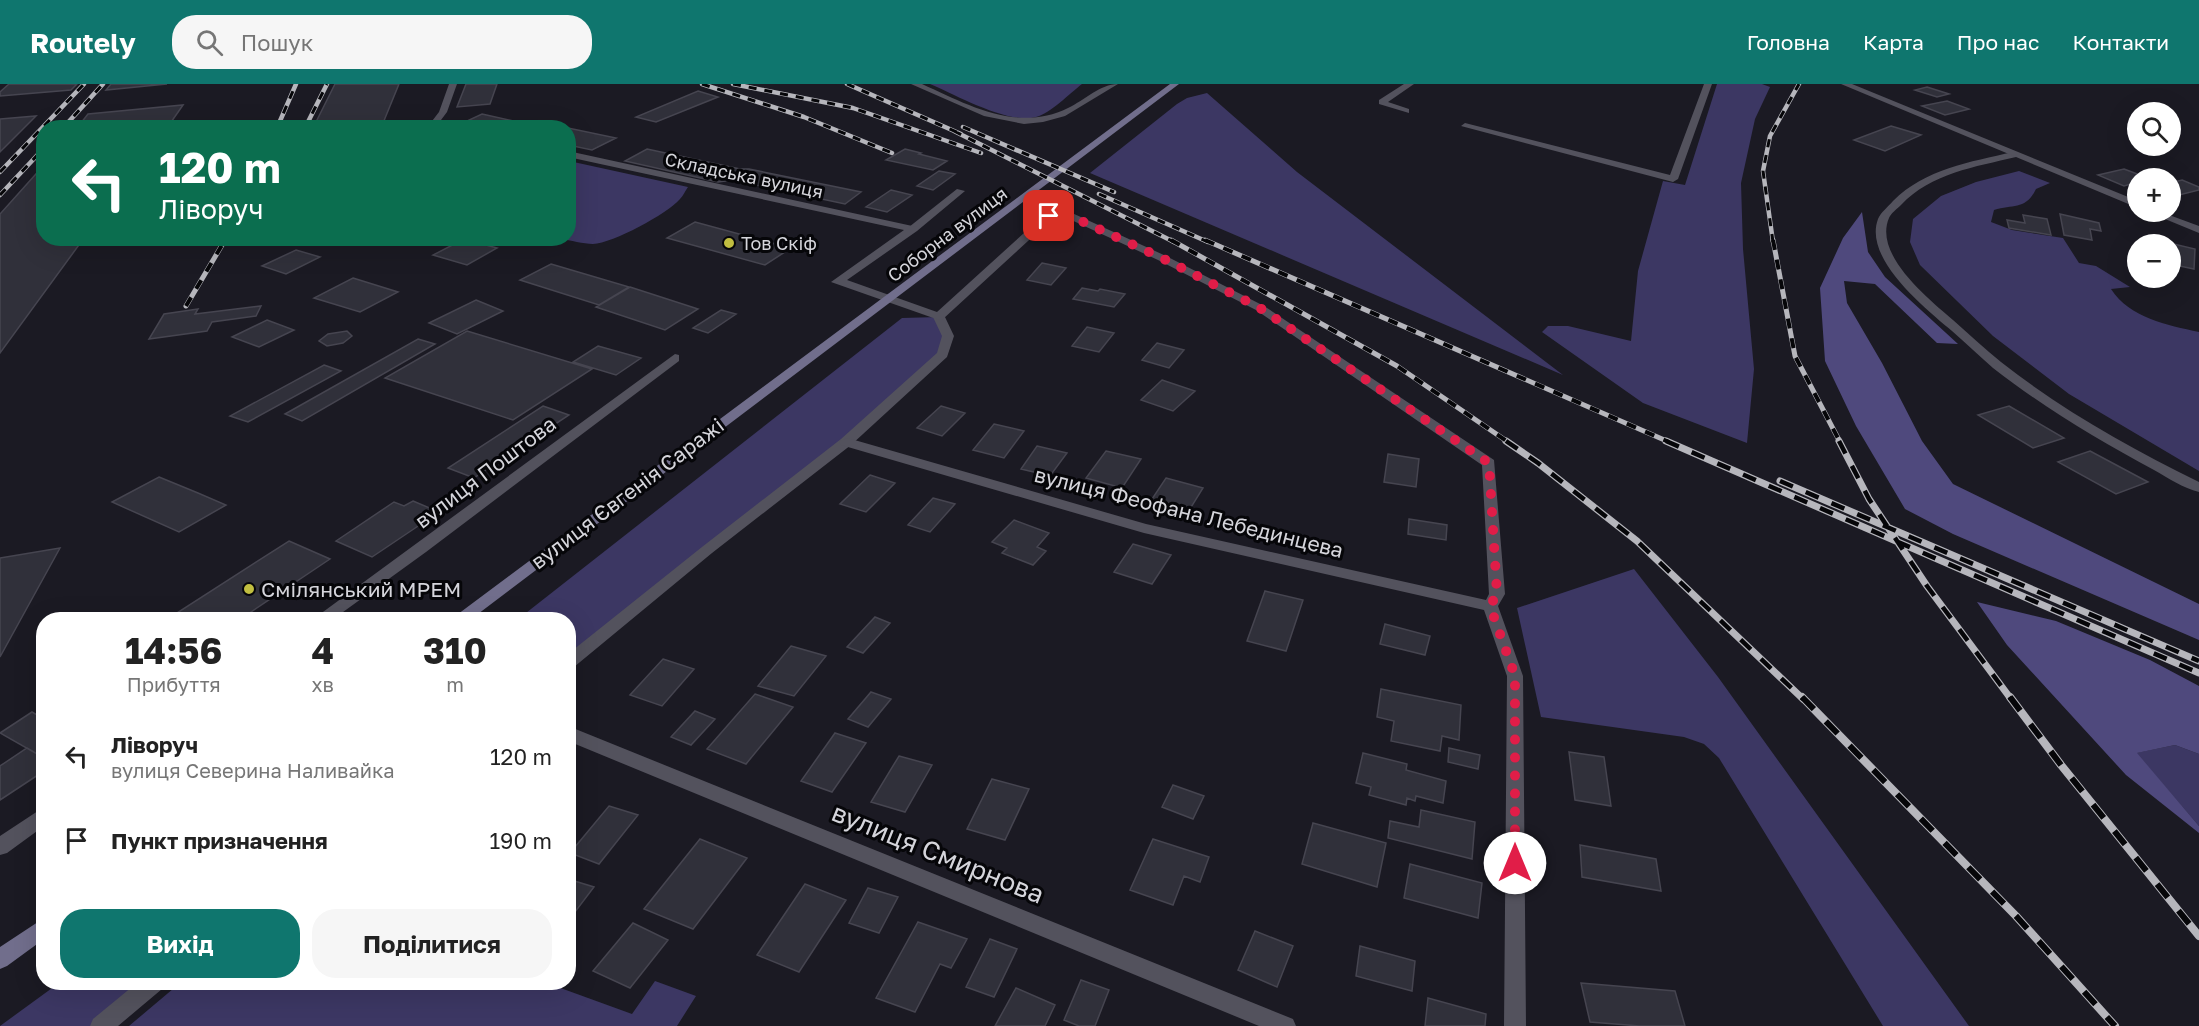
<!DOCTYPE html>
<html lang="uk">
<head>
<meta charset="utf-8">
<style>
  :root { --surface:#fff; --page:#f6f6f6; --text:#222; --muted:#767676; --accent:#0f766e }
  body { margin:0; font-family:"Golos Text",sans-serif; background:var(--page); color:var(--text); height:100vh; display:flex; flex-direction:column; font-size:22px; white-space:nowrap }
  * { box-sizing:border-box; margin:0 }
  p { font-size:20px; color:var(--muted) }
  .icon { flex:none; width:33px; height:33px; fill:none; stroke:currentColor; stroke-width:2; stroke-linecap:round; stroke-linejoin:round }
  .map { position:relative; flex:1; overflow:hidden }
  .sheet { position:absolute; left:36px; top:528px; width:540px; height:378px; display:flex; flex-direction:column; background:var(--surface); border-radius:24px; box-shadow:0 6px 24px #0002 }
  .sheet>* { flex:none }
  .top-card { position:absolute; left:36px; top:36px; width:540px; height:126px; border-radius:24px; box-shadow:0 6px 24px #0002; background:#0b6e4f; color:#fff; overflow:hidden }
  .buttons { position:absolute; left:2127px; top:18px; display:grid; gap:12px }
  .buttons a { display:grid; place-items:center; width:54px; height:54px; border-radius:50%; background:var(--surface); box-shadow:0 6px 24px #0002; font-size:30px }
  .pin { position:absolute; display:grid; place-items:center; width:51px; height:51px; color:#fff; margin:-26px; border-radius:12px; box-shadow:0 3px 9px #0006 }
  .me { position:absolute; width:66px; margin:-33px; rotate:0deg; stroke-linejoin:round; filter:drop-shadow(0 0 4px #0008) }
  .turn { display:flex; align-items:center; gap:21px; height:126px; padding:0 24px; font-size:27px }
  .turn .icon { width:78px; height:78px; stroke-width:2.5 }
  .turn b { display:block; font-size:42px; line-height:51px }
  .eta { display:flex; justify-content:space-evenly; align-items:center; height:102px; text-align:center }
  .eta b { font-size:36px; font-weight:700; line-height:42px }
  .cta { display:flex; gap:12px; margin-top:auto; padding:12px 24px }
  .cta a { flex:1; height:69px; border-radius:24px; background:var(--accent); color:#fff; font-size:24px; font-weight:700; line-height:69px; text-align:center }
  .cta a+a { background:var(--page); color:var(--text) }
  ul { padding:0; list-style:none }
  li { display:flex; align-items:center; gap:18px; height:84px; padding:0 24px }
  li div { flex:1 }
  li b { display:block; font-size:22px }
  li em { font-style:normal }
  header { display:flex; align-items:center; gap:36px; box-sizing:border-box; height:84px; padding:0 30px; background:var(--accent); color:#fff }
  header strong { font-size:28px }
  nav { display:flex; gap:33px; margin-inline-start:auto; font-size:21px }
  .search { width:420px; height:54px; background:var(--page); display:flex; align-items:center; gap:15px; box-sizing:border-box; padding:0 21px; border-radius:24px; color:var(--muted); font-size:22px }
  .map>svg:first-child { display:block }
</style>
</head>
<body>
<header>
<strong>Routely</strong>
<div class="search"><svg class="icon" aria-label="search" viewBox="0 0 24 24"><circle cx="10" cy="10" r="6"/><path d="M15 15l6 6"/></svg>Пошук</div>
<nav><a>Головна</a><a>Карта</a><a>Про нас</a><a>Контакти</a></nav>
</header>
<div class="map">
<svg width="2199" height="942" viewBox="0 0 2199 942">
  <rect width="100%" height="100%" fill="#1b1a23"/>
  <path fill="#3c3763" d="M930,0H1082C1070,9 1050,30 1036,33C1009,41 956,11 930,0Z
    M1717,0H1762L1770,3L1755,35L1741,99L1743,165L1754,285L1747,359L1643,319L1542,248L1548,242H1568L1631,257L1638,187L1663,97L1685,101Z
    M1207,9L1297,88L1563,291L1090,89L1177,20L1187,14Z
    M569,77L688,103C685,107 683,112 680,115C667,130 613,159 593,160C583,160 571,156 560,155L568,154Z
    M2019,87L2050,99L2036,105C2026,126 2014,120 1994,126L1991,138L2012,146L2063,154L2079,179L2096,182L2130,203L2111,205C2130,234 2167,241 2199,248V387L2069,310L1993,252L1920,181L1910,158L1913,135L1941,112L1976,98Z
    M939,233L948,252L943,270L846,358L569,579L568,536H517L902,234Z
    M1634,485L1718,593L1969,942H1883L1719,674L1704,660L1684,653L1541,633L1517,524Z
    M2175,661L2199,670V742L2136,669Z
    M655,897L696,912L677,942H129L180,899H557L555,902L632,930Z
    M59,899H155L101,942H0Z"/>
  <path fill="#4f497d" d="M1862,128L1868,168L1885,193L1958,260L1937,259L1875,200L1844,197L1847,219L1882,279L1922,357L1953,400L2199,520V556L1953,450L1905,425L1856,342L1825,277L1820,204L1843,154Z
    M1977,518L2056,537L2150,576L2199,602V670L2175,661L2137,669L2199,742V749L2126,691L2007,561Z"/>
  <path fill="#30303a" stroke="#464550" stroke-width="1.5" d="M9,0H77L71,6L0,12V8Z
    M111,0H167L106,6Z
    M335,0H399L381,44H313Z
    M466,0H497L490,20L457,23Z
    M1927,3L1949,10L1937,13L1915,6Z
    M698,7L718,13L656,38L636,33Z
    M1947,17L1969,25L1945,31L1922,22Z
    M183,21L167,44H77L88,30Z
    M482,30L544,44H496L467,37Z
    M36,32L0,68V35Z
    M1891,42L1921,51L1885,67L1854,56Z
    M568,44L616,54L592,66L568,61Z
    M647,65L740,85H749L861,108L845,120L733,96L718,98L625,77Z
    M905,65L921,69L919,70L947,77L933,86L886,76Z
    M44,81V154H84L0,269V130Z
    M2124,85L2148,94H2138V98L2124,102L2098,91Z
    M939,87L955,90L933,106L917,102Z
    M2182,96L2199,103V106L2179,111L2170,108V99Z
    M891,106L912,111L887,128L866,123Z
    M2060,130L2099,139L2101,147L2090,145L2092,156L2064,151Z
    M2023,131L2047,135L2051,151L2009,144L2007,136L2025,139Z
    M695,138L791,164L765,181L667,154Z
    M464,155L497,164L467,181L433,171Z
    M2161,157L2195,165L2194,185L2170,180V160H2161Z
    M296,166L320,173L286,190L262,182Z
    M1042,179L1066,184L1051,201L1027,196Z
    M551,180L629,203L599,221L520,196Z
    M353,194L398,208L360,228L314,214Z
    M630,203L698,225L665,246L596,223Z
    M1082,204L1098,207L1100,205L1125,210L1114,223L1073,215Z
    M476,216L503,227L457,250L429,239Z
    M261,222L256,232L212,238L207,247L149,255L164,230L198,225L195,230Z
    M721,226L736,230L708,249L693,244Z
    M267,236L294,246L259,263L232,253Z
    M1087,243L1114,249L1099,268L1072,262Z
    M347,247L352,252L343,259L327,262L319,257L328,250Z
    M467,247L592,285L513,336L385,294Z
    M418,255L435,260L302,337L285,330Z
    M1157,259L1184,266L1169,284L1142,276Z
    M598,262L641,274L616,291L573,278Z
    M324,281L341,287L248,338L230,332Z
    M1162,296L1195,307L1173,327L1141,316Z
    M543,322L569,331L474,394L448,384Z
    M941,322L965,329L942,352L917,344Z
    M2009,322L2064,354L2033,364L1978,331Z
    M994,340L1024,347L1004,374L973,366Z
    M1037,362L1067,369L1050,392L1021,385Z
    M1106,367L1141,375L1122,404L1086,394Z
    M2090,367L2148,398L2116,410L2058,378Z
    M1388,370L1419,375L1416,403L1384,398Z
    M870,391L895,399L866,428L840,420Z
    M159,393L198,409L226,421L179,448L112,418Z
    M1166,394L1203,404L1190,425L1152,415Z
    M933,414L955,420L930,448L908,441Z
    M413,417L439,428L372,473L336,457L394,418L404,422Z
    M1409,435L1447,441L1446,456L1408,450Z
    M1014,436L1049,449L1037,463L1046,467L1033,481L1002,469L1007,464L992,458Z
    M289,457L330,475L239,536H166Z
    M1133,460L1171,471L1152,500L1114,488Z
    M60,464L0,573V474Z
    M1265,507L1303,516L1286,567L1247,557Z
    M875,533L890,539L863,569L847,563Z
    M1385,540L1430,552L1425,571L1380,560Z
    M791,562L826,572L794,612L758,602Z
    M663,575L694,585L662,622L630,611Z
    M1381,605L1461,621L1459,656L1442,652L1440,667L1391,657L1394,637L1377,633Z
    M871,608L891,615L868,643L848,635Z
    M755,610L793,623L746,680L707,665Z
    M695,627L715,635L691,661L671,653Z
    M32,628L44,635V674L0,649Z
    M835,649L866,659L832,708L801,697Z
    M27,664L44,674V687L0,716V682Z
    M1449,664L1480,671L1478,685L1448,678Z
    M1569,668L1604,673L1611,722L1575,716Z
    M1363,669L1407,680L1406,686L1446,697L1443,719L1416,712L1415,717L1407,714L1406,721L1369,711L1371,703L1356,699Z
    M899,672L932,681L905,728L871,718Z
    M992,695L1029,705L1005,756L967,745Z
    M1173,701L1204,712L1193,735L1162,723Z
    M609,722L638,731L599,780L570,769Z
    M1421,726L1475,738L1472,775L1388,754L1390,737L1419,743Z
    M1313,739L1386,759L1377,803L1302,780Z
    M700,755L747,774L693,845L644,825Z
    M1153,755L1209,773L1200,798L1184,792L1173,821L1130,806Z
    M1580,761L1656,775L1661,807L1582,793Z
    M1410,780L1482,799L1478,834L1404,814Z
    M568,795L594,803L572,832L568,831Z
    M805,800L846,816L799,888L757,871Z
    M868,804L898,813L879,849L849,839Z
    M918,838L967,855L951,884L940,880L915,928L876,914Z
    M633,839L668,856L630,904L593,887Z
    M1255,847L1293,862L1277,903L1238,886Z
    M990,855L1017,865L994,913L966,903Z
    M1360,862L1415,877L1412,907L1356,892Z
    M1081,896L1109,906L1095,942H1079L1064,936Z
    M1581,899L1675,907L1685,942H1640L1590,938Z
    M1016,904L1055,921L1045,942H995Z
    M1428,914L1486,930L1485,942H1425Z"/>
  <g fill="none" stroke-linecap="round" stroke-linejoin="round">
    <path fill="#53525d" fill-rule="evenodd" d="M911,0H922C968,21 1018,49 1068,24C1085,16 1100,0 1118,0L1065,32L1043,38L1024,40L984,32Z
      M2013,68L2018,71L2016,73C1975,83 1931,89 1901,121C1897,125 1891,129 1889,134C1873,171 1930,216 1953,236C1969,250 1985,265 2001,278C2062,326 2130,364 2199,398V408C2183,404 2168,394 2154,386C2098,356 2043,323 1993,284C1979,272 1966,259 1952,247C1926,225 1863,175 1878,135C1881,128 1888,123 1893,117C1925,85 1970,78 2013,68Z
      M957,105L965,107L917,147H909V143Z
      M939,230L945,233L954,252L947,273L851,361L712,469L574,583L568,585V570L702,463L841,355L937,269L942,252L933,233Z
      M138,898H165L162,905L118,942H90L93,935Z"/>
    <path fill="#53525d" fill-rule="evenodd" d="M449,0H457L447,28L438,40L449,44L430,43L429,41L439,28Z
      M1404,0H1414L1388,18L1409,25V29L1379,20V16Z
      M1704,0H1712L1678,95L1673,98L1461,42L1465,39L1670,91Z
      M1841,0H1852L2138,117V124Z
      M568,67L917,143V147L847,196L937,228L1045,130L1072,129L1166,172L1264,222L1494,376L1505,510L1498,522L1523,592L1526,942H1504L1507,592L1484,526L1144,449L841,361L839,358L846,354L851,355L1146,440L1486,516L1489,510L1482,381L1256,226L1158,176L1067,134L1052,135L943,235L939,236L831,198L904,146L568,73Z
      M2148,128H2161L2199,142V149Z
      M675,270L679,271V277L426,468L332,536H312Z
      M568,642L1293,935L1296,942H1259L568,657Z
      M44,723V742L7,769L0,771V752Z"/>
    <path fill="#716e8c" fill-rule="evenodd" d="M1170,0H1179L470,536H450Z
      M44,834V855L7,882L0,885V863Z"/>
    <g stroke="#b6b6bc" stroke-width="4.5">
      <path id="rail-far3" d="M702,0L804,33L892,69
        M733,0L853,24L981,69
        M847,0L961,50
        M963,43L1114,108
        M63,44L103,0
        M277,44L296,0
        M305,44L327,0
        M954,47L1174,158
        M0,88L84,0
        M1099,110L1208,158
        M0,111L44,64
        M224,158L226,154
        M1773,158L1763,87L1770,52L1799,0"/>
    </g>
    <g stroke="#b6b6bc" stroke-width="5">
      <path id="rail-far2" d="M1171,156L1397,282L1508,358
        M1205,156L1669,358
        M1773,156L1795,272L1840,358
        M186,222L225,156"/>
    </g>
    <g stroke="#b6b6bc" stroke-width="7">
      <path id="rail-far1" d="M1506,357L1538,379L1637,457L1803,615
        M1666,357L2199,589
        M1839,357L1869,415L1927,502L2011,615
        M1780,397L2199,577"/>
    </g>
    <g stroke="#b6b6bc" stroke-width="8">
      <path id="rail" d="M1802,613L2016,832L2115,942
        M2010,613L2061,681L2199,852"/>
    </g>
    <use href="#rail-far3" stroke="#060609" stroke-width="3" stroke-dasharray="8" stroke-linecap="butt"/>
    <use href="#rail-far2" stroke="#060609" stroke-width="4" stroke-dasharray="10" stroke-linecap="butt"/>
    <use href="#rail-far1" stroke="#060609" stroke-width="4.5" stroke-dasharray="14" stroke-linecap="butt"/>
    <use href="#rail" stroke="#060609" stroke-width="6" stroke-dasharray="17" stroke-linecap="butt"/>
  </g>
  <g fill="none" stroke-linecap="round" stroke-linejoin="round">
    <path stroke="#e11d48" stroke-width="10" stroke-dasharray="0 18" d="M1049,132L1068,131L1162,174L1260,224L1489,379L1497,510L1490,522L1515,592V779"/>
  </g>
  <g fill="#c1be40" stroke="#060609" stroke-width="2">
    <circle cx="729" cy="159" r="6"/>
    <circle cx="249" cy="505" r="6"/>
  </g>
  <g text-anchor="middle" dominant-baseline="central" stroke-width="6" stroke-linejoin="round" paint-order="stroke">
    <g font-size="18" fill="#d5d5db" stroke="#060609">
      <text transform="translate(744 91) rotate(12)">Складська вулиця</text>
      <text transform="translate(947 150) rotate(-37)">Соборна вулиця</text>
    </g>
    <g font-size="18" fill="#d5d5db" stroke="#060609" text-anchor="start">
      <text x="741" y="159">Тов Скіф</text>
    </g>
    <g font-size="21" fill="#d5d5db" stroke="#060609">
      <text transform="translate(485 388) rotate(-37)">вулиця Поштова</text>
      <text transform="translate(627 409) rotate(-37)">вулиця Євгенія Саражі</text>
      <text transform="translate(1189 428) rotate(14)">вулиця Феофана Лебединцева</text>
    </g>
    <g font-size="21" fill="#d5d5db" stroke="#060609" text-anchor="start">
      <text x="261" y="505">Смілянський МРЕМ</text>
    </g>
    <g font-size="26" fill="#d5d5db" stroke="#060609">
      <text transform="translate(938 769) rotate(22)">вулиця Смирнова</text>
    </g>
  </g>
</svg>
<div class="buttons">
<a><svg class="icon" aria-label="search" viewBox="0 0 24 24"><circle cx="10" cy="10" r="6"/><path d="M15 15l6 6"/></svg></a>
<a>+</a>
<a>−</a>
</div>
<div class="pin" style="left:1049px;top:132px;background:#d93025"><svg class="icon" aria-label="arrive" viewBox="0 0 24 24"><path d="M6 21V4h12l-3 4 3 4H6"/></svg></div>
<svg class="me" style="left:1515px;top:779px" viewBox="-20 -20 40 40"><circle r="19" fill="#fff"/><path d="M0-13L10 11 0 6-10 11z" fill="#e11d48"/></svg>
<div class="top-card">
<div class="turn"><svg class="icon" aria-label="left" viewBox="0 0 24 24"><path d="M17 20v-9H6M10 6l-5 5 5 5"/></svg><div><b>120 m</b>Ліворуч</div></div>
</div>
<section class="sheet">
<div class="eta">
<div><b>14:56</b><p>Прибуття</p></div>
<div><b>4</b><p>хв</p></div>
<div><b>310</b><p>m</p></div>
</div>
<ul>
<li><svg class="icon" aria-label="left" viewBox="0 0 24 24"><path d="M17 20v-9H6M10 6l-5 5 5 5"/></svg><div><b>Ліворуч</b><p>вулиця Северина Наливайка</p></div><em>120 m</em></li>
<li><svg class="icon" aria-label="arrive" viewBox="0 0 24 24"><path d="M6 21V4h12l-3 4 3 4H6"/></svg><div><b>Пункт призначення</b></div><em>190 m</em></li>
</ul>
<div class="cta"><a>Вихід</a><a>Поділитися</a></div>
</section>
</div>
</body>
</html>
